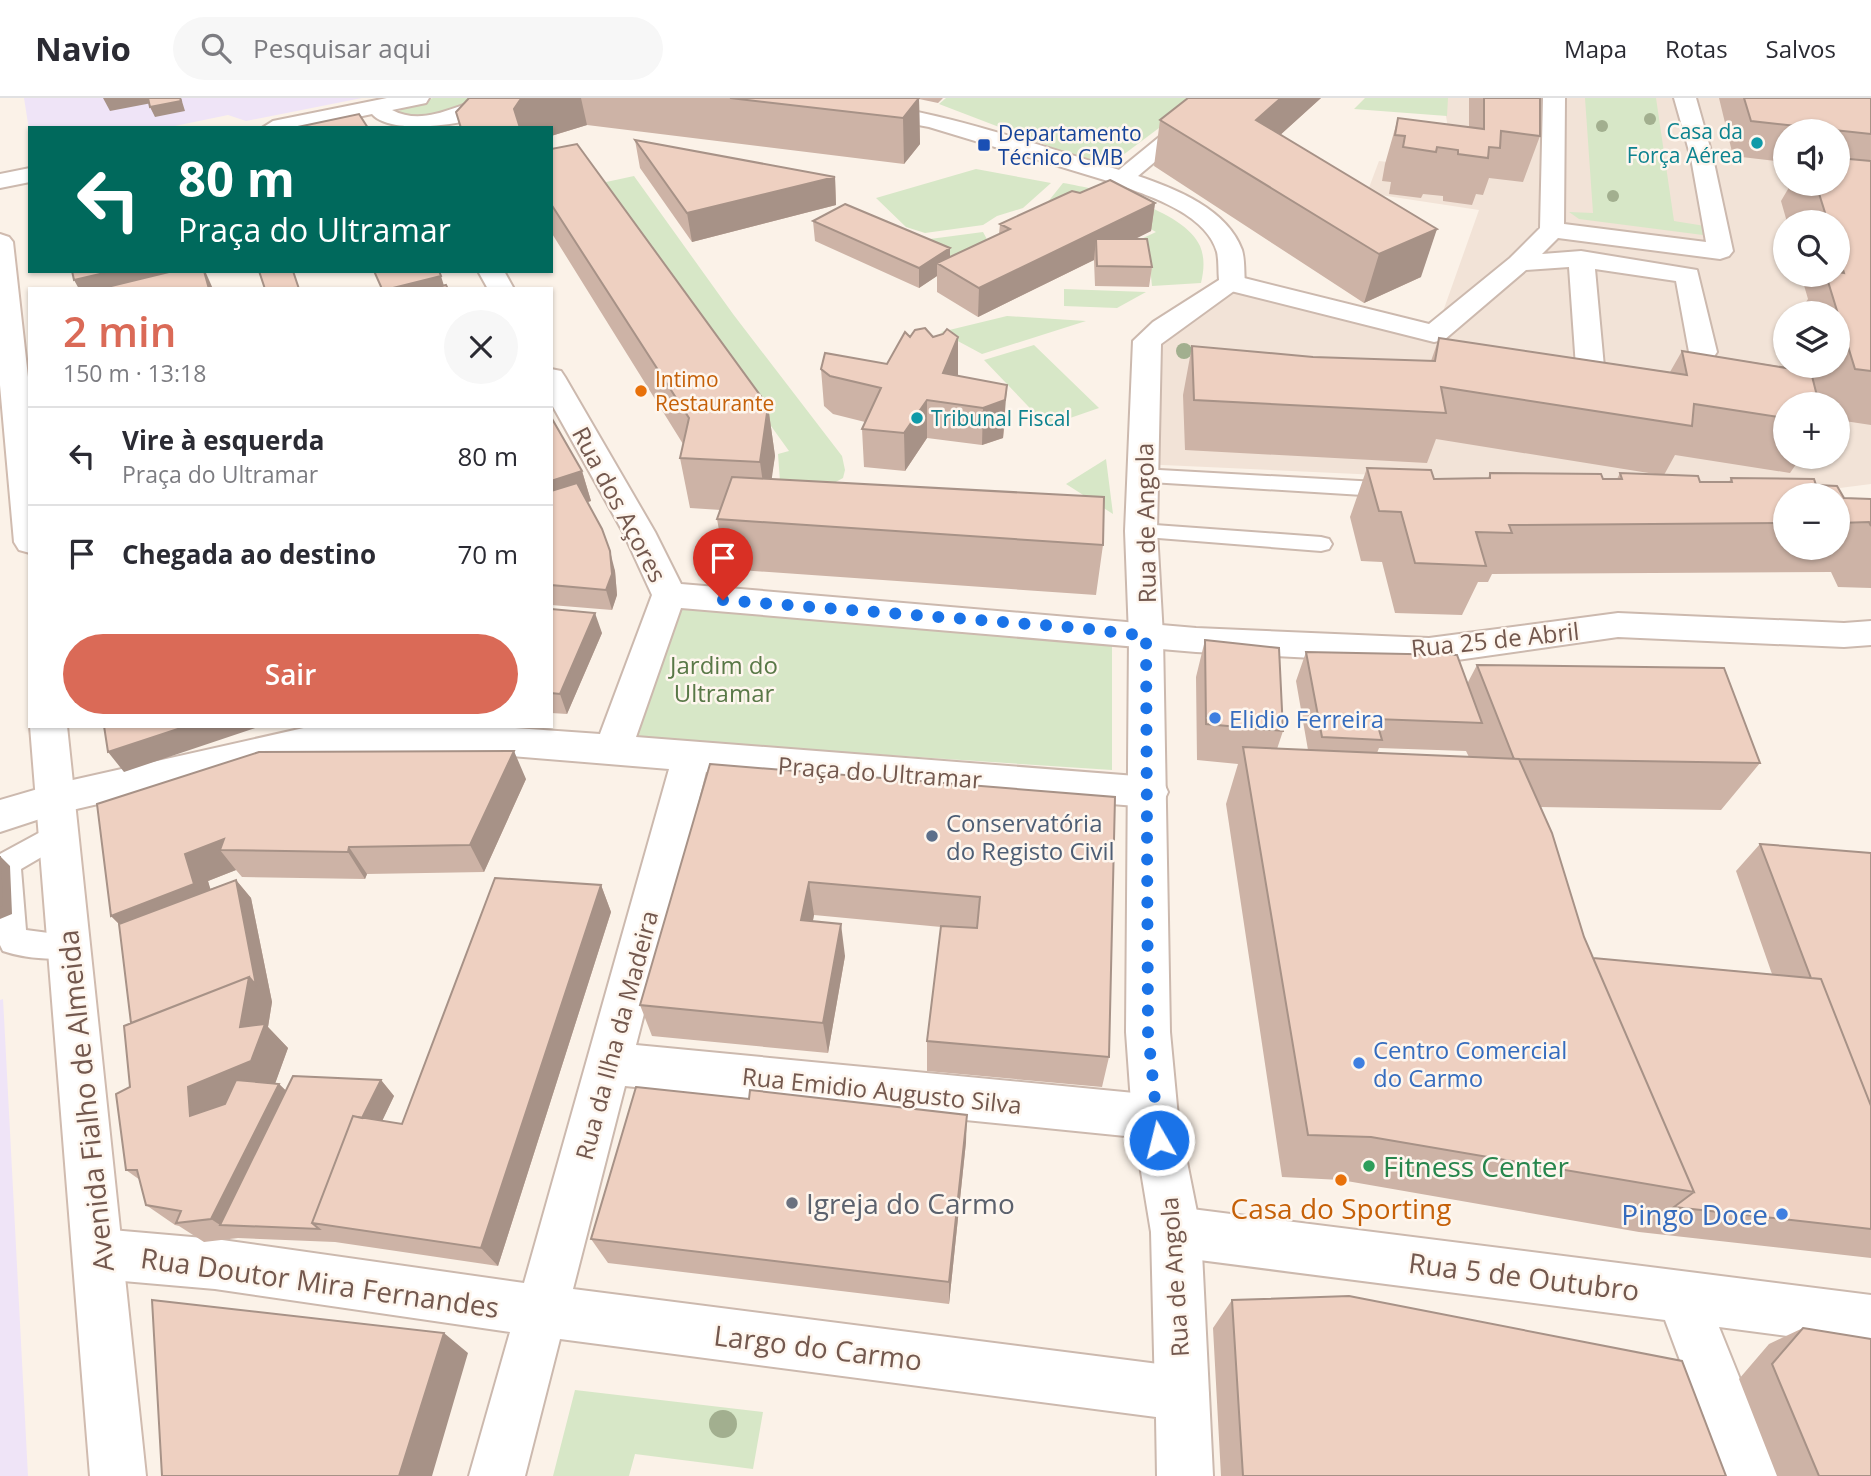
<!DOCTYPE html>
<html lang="pt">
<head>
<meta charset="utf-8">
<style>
  :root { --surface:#fff; --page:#f7f7f7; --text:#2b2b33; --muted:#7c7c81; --line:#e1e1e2; --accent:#da6a57 }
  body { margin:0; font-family:"Open Sans",sans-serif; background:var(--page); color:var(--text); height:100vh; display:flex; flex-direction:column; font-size:26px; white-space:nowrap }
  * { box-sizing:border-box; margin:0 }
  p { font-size:23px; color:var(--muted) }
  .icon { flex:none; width:38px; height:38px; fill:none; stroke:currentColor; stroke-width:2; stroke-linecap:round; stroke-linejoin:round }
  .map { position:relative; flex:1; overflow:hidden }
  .sheet { position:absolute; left:28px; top:189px; width:525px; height:441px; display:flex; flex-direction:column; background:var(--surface); border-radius:0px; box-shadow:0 2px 5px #0004 }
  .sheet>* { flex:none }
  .banner { position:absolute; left:28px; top:28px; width:525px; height:147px; border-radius:0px; box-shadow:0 2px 5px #0004; background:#00695c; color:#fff; overflow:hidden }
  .fabs { position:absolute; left:1773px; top:21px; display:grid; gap:14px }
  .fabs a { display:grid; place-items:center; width:77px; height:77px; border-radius:50%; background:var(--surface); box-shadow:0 2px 5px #0004; font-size:35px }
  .pin { position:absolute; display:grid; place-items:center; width:60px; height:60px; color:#fff; margin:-72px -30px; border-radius:50% 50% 50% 0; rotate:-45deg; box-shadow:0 0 7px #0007 }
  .pin .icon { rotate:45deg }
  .me { position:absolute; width:77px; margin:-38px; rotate:352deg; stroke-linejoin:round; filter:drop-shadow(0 0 5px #0008) }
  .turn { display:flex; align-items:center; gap:24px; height:147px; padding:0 35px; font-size:32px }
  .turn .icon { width:91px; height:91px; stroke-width:2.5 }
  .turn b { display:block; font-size:49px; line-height:60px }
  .round { display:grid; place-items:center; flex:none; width:74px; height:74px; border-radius:37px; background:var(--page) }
  .head { display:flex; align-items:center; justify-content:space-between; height:119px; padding:0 35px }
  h1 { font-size:42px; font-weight:600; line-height:52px; color:var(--accent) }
  .cta { display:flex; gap:14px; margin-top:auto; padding:14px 35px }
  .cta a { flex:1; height:80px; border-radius:42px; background:var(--accent); color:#fff; font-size:28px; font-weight:600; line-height:80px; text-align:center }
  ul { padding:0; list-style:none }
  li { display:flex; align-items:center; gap:21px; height:98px; padding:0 35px; border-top:2px solid var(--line) }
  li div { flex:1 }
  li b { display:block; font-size:26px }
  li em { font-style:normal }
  header { display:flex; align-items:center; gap:42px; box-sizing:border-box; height:98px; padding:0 35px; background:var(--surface); border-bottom:2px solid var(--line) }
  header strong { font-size:33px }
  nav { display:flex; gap:38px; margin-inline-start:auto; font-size:24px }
  .search { width:490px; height:63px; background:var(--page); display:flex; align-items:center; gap:18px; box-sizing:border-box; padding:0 24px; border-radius:38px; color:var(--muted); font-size:26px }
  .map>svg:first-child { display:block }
</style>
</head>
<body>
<header>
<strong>Navio</strong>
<div class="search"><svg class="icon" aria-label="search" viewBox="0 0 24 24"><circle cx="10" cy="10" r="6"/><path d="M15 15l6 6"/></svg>Pesquisar aqui</div>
<nav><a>Mapa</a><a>Rotas</a><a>Salvos</a></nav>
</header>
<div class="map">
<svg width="1871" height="1378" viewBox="0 0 1871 1378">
  <rect width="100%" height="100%" fill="#fbf2e8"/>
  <path fill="#f2e3d7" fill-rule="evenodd" d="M1443,0H1871V386L1793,396L1141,366L1158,247L1232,185L1435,236L1479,112L1367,95L1379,63L1455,72ZM1785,33H1838V86H1785ZM1785,124H1838V177H1785ZM1785,215H1838V268H1785ZM1785,306H1838V359H1785Z"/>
  <path fill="#efe4f7" d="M24,0H362L246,23L228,17L165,30H30V38Z
    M3,901L4,919L28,1378H0V902Z"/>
  <path fill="#d7e7c7" d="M433,0H494C473,6 414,29 398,14L409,6Z
    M946,0H1199L1119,60L1090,64L939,6Z
    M1365,0H1448L1447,18L1354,11Z
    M1585,0H1656L1674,123L1705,128L1703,137L1579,121L1569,114L1593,115Z
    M976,71L1051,85L1023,110L997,118L983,127L925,135L906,129L876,100Z
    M634,78L733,216L842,358L845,372L843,380L832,386L781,397L778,356L789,353L597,86Z
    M1063,85C1099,91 1184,111 1200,148C1205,160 1204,172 1201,185L1152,188L1149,160L1103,159L1156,134L1110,108L1043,110Z
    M983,134L989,145L961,165L943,155L930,141Z
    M1064,191L1146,194L1117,210L1064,208Z
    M1007,218L1086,223L982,256L941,234Z
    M1034,247L1099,310L1047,328L984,262Z
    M1106,361L1113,416L1066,386Z
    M677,511L1112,545V672L630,640Z
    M575,1292L763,1314L753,1371L635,1356L629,1378H553Z"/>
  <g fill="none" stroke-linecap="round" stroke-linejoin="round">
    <g stroke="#ccb9ae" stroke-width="4">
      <path id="service" d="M1141,371L1395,385L1406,392L1395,399L1134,383L1130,378L1134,373Z
        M1141,426L1321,439L1329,441L1332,446L1329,451L1321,453L1133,438L1130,433L1133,428Z
        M59,724L69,727L73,735L69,743L21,771L26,832L79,839L83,848L79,857C59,864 23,860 3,853L0,847V756Z"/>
    </g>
    <g stroke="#ccb9ae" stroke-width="4">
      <path id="minor" d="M387,0H429L426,5L392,12C426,30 458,4 490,0C500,0 510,0 519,0C502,23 394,42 372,16L306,30H262L273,23Z
        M794,0C910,0 1020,42 1129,75L1133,80L1129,85L1121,87L929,29L805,6Z
        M1543,0H1565L1564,126L1706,144L1691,60L1674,0H1696L1713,60L1733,153L1729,158L1720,161L1558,140L1542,156L1581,153L1697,172L1717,254L1713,260H1693L1689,254L1676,183L1595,171L1604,269L1600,275L1590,277L1580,275L1576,269L1569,169L1526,172L1444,242L1434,244L1223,191L1219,185L1223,179L1232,177L1429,226L1510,160L1540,130Z
        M30,70V84L0,90V76Z
        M478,173H504L514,191H488Z
        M551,271L561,273L565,279L655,434L681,486L1196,530L1429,540L1618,515L1844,525L1871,523V547L1844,549L1618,539L1429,566L1196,554L681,510L636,639L1149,679L1163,683L1168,694L1163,705L1149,709L706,674L636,947L1155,997L1171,1003L1178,1019L1171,1035L1155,1041L625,988L573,1191L1182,1269L1201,1277L1209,1296L1213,1378H1157L1156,1319L560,1241L525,1378H469L510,1234L215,1191L100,1181L82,1174L75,1156L82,1138L100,1131L215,1141L524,1185L669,671L500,657H308L55,716L0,734V702L55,686L308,629H500L600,636L652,497L623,434L551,305Z
        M1176,1109L1871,1197V1249L1719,1229L1779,1378H1723L1665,1222L1176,1159L1159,1151L1151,1134L1159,1117Z"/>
    </g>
    <g stroke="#ccb9ae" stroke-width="4">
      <path id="tertiary" d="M1207,0H1231L1138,78C1176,91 1227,111 1242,152C1245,162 1244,175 1245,185L1161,246L1157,433L1163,538L1170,934L1178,1019L1201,1134L1209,1296L1201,1315L1182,1323L1163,1315L1155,1296L1151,1134L1132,1019L1126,934L1129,538L1125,433L1133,243L1153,224L1219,182C1218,173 1219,163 1217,154C1206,115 1147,97 1113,85L1109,80Z"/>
    </g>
    <g stroke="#d0bbaf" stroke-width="4">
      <path id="secondary" d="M0,136L9,139L13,144L30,297V455L19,452L14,444L0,287Z
        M30,628H67L146,1378H90Z"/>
    </g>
    <use href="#service" fill="#fff" fill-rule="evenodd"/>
    <use href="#minor" fill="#fff" fill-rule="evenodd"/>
    <use href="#tertiary" fill="#fff" fill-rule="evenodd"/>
    <use href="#secondary" fill="#fff" fill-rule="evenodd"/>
  </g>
  <g fill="#a2af8f">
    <circle cx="1650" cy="21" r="6"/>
    <circle cx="1602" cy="28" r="6"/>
    <circle cx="1613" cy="98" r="6"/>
    <circle cx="1184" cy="253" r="8"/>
    <circle cx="723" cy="1326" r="14"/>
  </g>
  <path fill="#cdb3a6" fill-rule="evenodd" d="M469,0H943L938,5L919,1L920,46L904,66L587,27L551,38V30H460L456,14Z
    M1188,0H1321L1280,37L1421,179L1364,205L1154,68L1160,22Z
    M1469,0H1540V38L1523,84L1489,80L1483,97L1476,96L1472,107L1443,103V98L1423,96L1421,100L1389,96L1391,84L1382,83L1385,66L1398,20L1469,29Z
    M1719,0H1871V327L1838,322V306H1785V359H1801L1790,375L1675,357L1664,377L1700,384H1729L1731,380L1816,387L1844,400L1871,401V490L1838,489L1831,474L1492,476L1488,484H1478L1462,517L1395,515L1382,464L1361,463L1350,419L1367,370L1434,381L1488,380L1490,375L1603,381H1617L1620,375L1655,376L1436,341L1427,365L1185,352L1183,297L1192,248L1313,259L1431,263L1439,240L1670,274L1682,253L1810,273L1808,268H1838V215H1799L1808,201L1801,177H1838V124H1787L1781,103L1791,86H1838V33H1785V64L1733,58ZM1785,397H1838V450H1785Z
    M635,42L835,79L836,107L692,144L640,70Z
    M551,51L768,308L775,358L771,381L1103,447L1096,497L726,471L717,421L721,412L690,410L680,360L683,346L551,134Z
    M1080,95L1155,105L1151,133L1135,141L1152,169L1149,189L1095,188L1094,162L978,219L937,194V178L919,190L815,143L813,123L950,150V159L999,136L1000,126Z
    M910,239L958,277L1005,324L1003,340L982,347L927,340L905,373L864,369L862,331L865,324L833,316L824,308L821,271L887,266Z
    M551,319L582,373L591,403L588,404L615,473L617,497L612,512L551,507Z
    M551,511L602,535L567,616L551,615Z
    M1205,542L1283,633L1277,651L1308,652L1296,583L1306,554L1467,586L1477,567L1760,665L1721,712L1540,709L1584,839L1593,860L1772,876L1736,773L1760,746L1871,755V1160L1639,1134L1341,1082L1282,1079L1226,706L1238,666L1197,662L1196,579ZM1379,650L1466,653L1469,659L1377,655Z
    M710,666L1115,699L1109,959L1102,989L927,973V943L941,829L814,817L813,823L845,858L828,955L652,938L640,907Z
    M526,681L484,774L367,776L365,781L242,779L236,772L208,783L210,791L236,782L251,800L272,904L268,929L288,950L275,985L279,986L286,993L381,982L394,998L382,1023L402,1026L601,787L611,814L498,1168L335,1144L238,1140L204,1144L179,1128L175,1127L146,1107L140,1082L126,1072L130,989L131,925L119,826L111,818L97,706Z
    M966,1044L949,1206L608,1165L591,1141Z
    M1232,1202L1726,1378H1221L1213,1230Z
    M1803,1230L1871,1378H1777L1739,1281L1769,1246Z"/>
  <path fill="#a79287" d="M103,0H178L110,13Z
    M181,0L185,13L155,19L150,9Z
    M524,0H581L587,27L551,38V30H518L514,11L520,2Z
    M919,0L920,46L904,66L903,20Z
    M1281,0H1321L1246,68L1256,22Z
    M835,79L836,107L692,144L687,115Z
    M1155,105L1151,133L1097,160L1096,141L1094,162L978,219L979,190Z
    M1437,131L1421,179L1364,205L1379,156Z
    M950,150V170L937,165V178L919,190V170Z
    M113,173H211L206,175L213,191H79L74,182Z
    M441,178L445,191H389Z
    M958,239V277L946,305L943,275Z
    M1007,287L1003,340L982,347L983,310Z
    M927,302V340L905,373L904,335Z
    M768,308L775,358L767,414L760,364Z
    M582,373L591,403L551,415V383Z
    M610,453L615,473L617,497L612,512L606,492Z
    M595,515L602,535L567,616L560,596Z
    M187,628H261L124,674L108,654Z
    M514,653L526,681L484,774L470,747Z
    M224,741L220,752L236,772L208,783L217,813L137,844L111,818L185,756Z
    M349,749L367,776L365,781L348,754Z
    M0,758L10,768L12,816L0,821Z
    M236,782L251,800L272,904L268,929L288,950L275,986L214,1012L190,1018L188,989L240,929Z
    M809,784L814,817L806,854L801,822Z
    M601,787L611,814L498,1168L481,1150Z
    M841,826L845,858L828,955L823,925Z
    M381,982L394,998L374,1040L360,1025Z
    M279,986L302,1008L220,1127L211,1121Z
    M967,1017L966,1044L949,1206V1184Z
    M444,1235L468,1255L432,1378H399Z"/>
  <path fill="#eed0c1" stroke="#a79287" stroke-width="2" d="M148,0H180L181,3L150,9Z
    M469,0H524L520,2L514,11L520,30H461L456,14Z
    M730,0H919L903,20Z
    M1188,0H1281L1256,22L1437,131L1379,156L1160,22Z
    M1484,0H1540V38L1501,33L1500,50L1489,49L1488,60L1458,56V52L1437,49L1436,54L1403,49L1405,38L1395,37L1398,20L1484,31Z
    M1744,0H1871V36L1751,23Z
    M359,16L368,30H293Z
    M635,42L835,79L687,115Z
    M577,46L768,308L760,364L680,360L689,320L551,106V51Z
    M1838,60L1871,63V273L1855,271L1826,177H1838V174L1844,175L1838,154V124H1828L1816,86H1838Z
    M1110,82L1155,105L979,190L937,165L1010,131L1000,126L1072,93L1080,95Z
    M845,106L950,150L919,170L813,123Z
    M1096,141H1147L1152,169L1097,168Z
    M72,173H113L74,182Z
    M173,173H204L209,191H99Z
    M259,173H293L299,191H265Z
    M374,173H439L441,178L389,191H382Z
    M446,187L448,191H430Z
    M925,230L933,239L943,236L947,231L958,239L943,275L1007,287L1005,302L983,310L927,302L904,335L862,331L881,290L830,278L821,271L825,255L887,266L905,234L910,239L915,232Z
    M1439,240L1687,277L1682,253L1811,274L1819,306H1785V320L1694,306L1692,328L1441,289L1446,315L1194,302L1192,248L1313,259L1435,263Z
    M551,319L582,373L551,383Z
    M1367,370L1431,372L1434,381L1490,380V375L1601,376L1603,381H1622L1620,375L1698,378L1700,384H1732L1731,380L1814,381L1816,387L1837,388L1844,400L1871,401V428L1869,424L1838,425V397H1785V425L1509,427L1512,435L1476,434L1486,468L1415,465L1401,414L1379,413Z
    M732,379L1104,399L1103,447L717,421Z
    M577,385L602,431L610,453L612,476L606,492L551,487V393Z
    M551,511L595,515L560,596L551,595Z
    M1205,542L1279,550L1283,633L1206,626Z
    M1306,554L1457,557L1482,625L1376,621L1382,642L1322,639Z
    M1477,567L1724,570L1760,665L1514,661Z
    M104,628H187L108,654Z
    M1243,649L1519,661L1552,735L1584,839L1694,1094L1371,1039L1308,1037Z
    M514,653L470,747L349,749L348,754L220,752L224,741L185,756L194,786L111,818L97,706L259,654Z
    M710,666L1115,699L1109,959L927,943L941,828L977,830L980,799L809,784L801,822L841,826L823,925L640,907Z
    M1760,746L1871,755V1008L1821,881L1811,880Z
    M0,758L2,807L0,808Z
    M495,780L601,787L481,1150L312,1125L353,1018L402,1026Z
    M236,782L256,887L249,879L131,925L119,826Z
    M1593,860L1821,881L1871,1008V1131L1674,1109L1694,1094Z
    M249,879L240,929L265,926L251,963L188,989L190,1018L225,1006L236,982L279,986L211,1121L176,1125L181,1113L146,1107L137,1072H126L116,996L130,989L124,928Z
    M293,978L381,982L362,1020L353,1018L312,1125L319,1131L220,1127Z
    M636,989L749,1001L750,992L967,1017L949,1184L591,1141Z
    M1349,1198L1682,1263L1726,1378H1243L1232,1202Z
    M152,1202L444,1235L399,1378H162Z
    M1803,1230L1871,1241V1378H1819L1772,1266Z"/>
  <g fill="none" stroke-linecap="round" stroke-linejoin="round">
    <path stroke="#1a73e8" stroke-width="12" stroke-dasharray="0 21.6" d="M723,502L1080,530L1146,538L1148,934L1159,1042"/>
  </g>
  <g fill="#0f9aa8" stroke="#fef6ee" stroke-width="2.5">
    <circle cx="1757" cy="45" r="7"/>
    <circle cx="917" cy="320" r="7"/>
  </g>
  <rect fill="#1a4fb4" stroke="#fef6ee" stroke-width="2.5" x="977" y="40" width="14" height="14" rx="3.5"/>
  <g fill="#e8710a" stroke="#fef6ee" stroke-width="2.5">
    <circle cx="641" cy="293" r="7"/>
    <circle cx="1341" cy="1082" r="7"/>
  </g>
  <g fill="#3f7fe0" stroke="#fef6ee" stroke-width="2.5">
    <circle cx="1215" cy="620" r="7"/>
    <circle cx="1359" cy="965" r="7"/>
    <circle cx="1782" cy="1116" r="7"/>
  </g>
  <circle fill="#5c6f8a" stroke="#fef6ee" stroke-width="2.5" cx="932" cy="738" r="7"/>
  <circle fill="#2e9e5b" stroke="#fef6ee" stroke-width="2.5" cx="1369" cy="1068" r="7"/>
  <circle fill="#6b7280" stroke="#fef6ee" stroke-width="2.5" cx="792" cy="1105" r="7"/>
  <g text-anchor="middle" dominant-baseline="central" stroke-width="5" stroke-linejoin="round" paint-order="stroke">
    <g font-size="21" fill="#0d838f" stroke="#fef6ee" text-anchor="end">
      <text x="1743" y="33">Casa da<tspan x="1743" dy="24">Força Aérea</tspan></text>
      <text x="931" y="320" text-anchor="start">Tribunal Fiscal</text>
    </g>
    <g font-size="21" fill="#164399" stroke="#fef6ee" text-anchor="start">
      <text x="998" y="35">Departamento<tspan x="998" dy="24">Técnico CMB</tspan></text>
    </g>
    <g font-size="21" fill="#c56008" stroke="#fef6ee" text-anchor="start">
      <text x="655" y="281">Intimo<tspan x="655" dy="24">Restaurante</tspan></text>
    </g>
    <g font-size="24" fill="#73584e" stroke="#fef6ee">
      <text transform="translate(620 406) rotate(62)">Rua dos Açores</text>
      <text transform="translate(1145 425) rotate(-91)">Rua de Angola</text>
      <text transform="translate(1495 541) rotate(-6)">Rua 25 de Abril</text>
      <text transform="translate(880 674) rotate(4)">Praça do Ultramar</text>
      <text transform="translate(616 937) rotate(-75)">Rua da Ilha da Madeira</text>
      <text transform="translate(882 992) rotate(6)">Rua Emidio Augusto Silva</text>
      <text transform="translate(1174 1179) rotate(-94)">Rua de Angola</text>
    </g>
    <g font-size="24" fill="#597847" stroke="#fef6ee">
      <text x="724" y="566">Jardim do<tspan x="724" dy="28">Ultramar</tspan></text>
    </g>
    <g font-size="24" fill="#366cbe" stroke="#fef6ee" text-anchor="start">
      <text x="1229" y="620">Elidio Ferreira</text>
      <text x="1373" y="951">Centro Comercial<tspan x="1373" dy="28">do Carmo</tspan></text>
    </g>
    <g font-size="24" fill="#4e5e75" stroke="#fef6ee" text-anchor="start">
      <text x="946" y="724">Conservatória<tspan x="946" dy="28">do Registo Civil</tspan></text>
    </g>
    <g font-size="28" fill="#73584e" stroke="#fef6ee">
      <text transform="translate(85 1003) rotate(-96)">Avenida Fialho de Almeida</text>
      <text transform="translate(1524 1178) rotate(7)">Rua 5 de Outubro</text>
      <text transform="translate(320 1184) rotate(8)">Rua Doutor Mira Fernandes</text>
      <text transform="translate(818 1249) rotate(7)">Largo do Carmo</text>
    </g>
    <g font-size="28" fill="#27864d" stroke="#fef6ee" text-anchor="start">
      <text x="1383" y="1068">Fitness Center</text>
    </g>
    <g font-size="28" fill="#5b616d" stroke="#fef6ee" text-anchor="start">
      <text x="806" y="1105">Igreja do Carmo</text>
    </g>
    <g font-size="28" fill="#c56008" stroke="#fef6ee">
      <text x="1341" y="1110">Casa do Sporting</text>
    </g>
    <g font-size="28" fill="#366cbe" stroke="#fef6ee" text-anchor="end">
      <text x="1768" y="1116">Pingo Doce</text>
    </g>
  </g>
</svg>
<div class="fabs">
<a><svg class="icon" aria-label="sound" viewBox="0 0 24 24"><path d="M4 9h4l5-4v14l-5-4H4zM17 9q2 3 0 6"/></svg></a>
<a><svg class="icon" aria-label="search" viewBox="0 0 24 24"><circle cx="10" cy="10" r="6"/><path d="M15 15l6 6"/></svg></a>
<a><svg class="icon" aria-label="layers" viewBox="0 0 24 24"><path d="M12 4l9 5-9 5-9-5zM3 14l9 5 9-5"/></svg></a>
<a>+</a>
<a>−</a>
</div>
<div class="pin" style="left:723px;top:502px;background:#d93025"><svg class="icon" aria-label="arrive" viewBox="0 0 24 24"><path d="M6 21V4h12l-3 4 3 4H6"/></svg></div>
<svg class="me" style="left:1159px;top:1042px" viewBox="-20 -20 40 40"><circle r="17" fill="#1a73e8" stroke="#fff" stroke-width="3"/><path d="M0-11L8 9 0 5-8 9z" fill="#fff"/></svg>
<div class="banner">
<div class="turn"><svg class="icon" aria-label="left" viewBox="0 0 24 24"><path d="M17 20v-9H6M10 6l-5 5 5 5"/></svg><div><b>80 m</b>Praça do Ultramar</div></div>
</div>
<section class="sheet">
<div class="head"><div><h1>2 min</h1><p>150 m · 13:18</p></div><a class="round"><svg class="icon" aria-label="close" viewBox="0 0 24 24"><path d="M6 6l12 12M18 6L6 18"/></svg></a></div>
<ul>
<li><svg class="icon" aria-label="left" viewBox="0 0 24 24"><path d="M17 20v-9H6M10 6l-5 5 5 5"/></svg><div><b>Vire à esquerda</b><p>Praça do Ultramar</p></div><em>80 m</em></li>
<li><svg class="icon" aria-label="arrive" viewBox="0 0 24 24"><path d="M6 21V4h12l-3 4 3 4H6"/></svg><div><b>Chegada ao destino</b></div><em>70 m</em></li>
</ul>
<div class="cta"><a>Sair</a></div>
</section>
</div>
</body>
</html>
